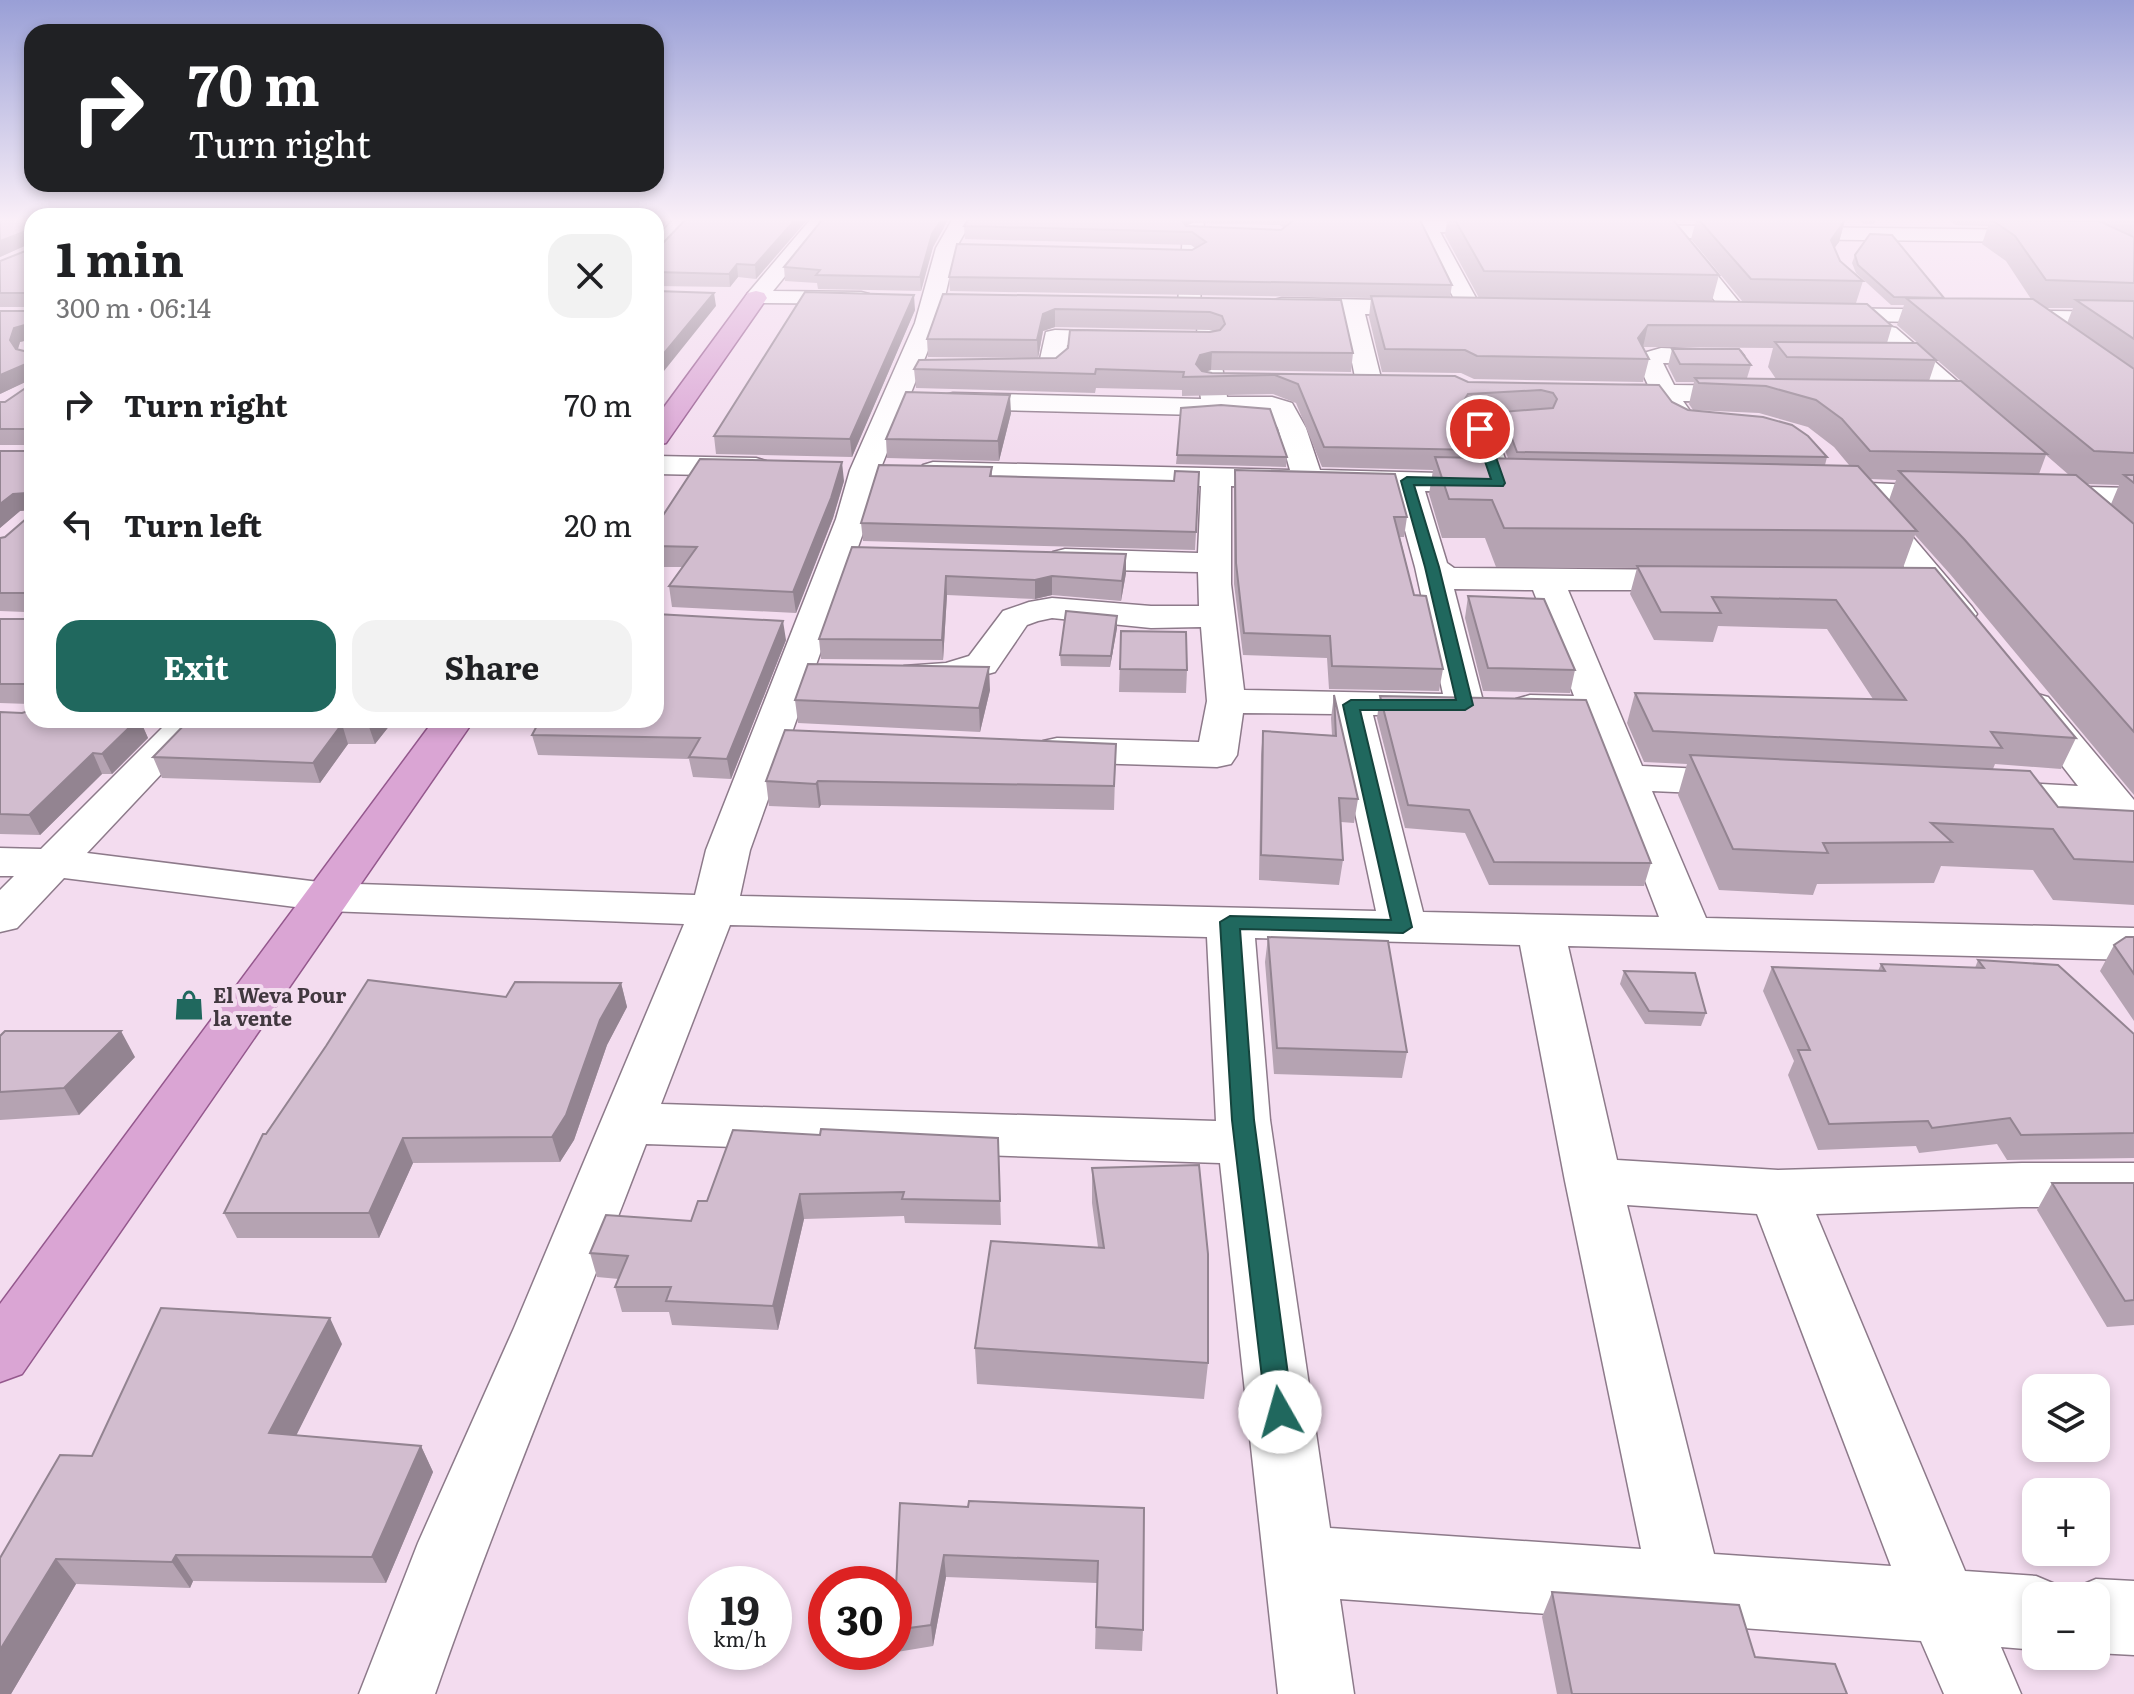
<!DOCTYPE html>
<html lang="en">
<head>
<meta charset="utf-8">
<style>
  :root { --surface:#fff; --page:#f2f2f2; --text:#202124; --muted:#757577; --accent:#20685e }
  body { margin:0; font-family:Literata,serif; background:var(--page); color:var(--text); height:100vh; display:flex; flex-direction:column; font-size:30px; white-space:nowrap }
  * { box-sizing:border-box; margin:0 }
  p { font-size:26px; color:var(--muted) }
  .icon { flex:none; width:44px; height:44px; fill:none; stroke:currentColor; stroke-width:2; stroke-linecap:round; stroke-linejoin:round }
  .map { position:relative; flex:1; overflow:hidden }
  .sheet { position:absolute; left:24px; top:208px; width:640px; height:520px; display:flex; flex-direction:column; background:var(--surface); border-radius:24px; box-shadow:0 4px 12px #0003 }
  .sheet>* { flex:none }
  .top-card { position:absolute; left:24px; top:24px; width:640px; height:168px; border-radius:24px; box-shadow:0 4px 12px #0003; background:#202124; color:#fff; overflow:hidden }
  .tools { position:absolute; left:2022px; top:1374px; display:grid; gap:16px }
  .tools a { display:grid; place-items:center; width:88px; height:88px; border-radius:16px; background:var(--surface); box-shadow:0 4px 12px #0003; font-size:40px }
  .speed { position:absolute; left:688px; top:1566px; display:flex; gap:16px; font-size:40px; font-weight:700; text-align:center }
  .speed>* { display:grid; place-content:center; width:104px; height:104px; border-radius:50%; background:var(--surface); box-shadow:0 4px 12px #0003; line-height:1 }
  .speed small { font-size:20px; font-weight:400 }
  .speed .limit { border:12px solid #d22; background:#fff; color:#111 }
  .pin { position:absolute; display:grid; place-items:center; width:68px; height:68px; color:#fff; margin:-34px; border:4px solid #fff; border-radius:50%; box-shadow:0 2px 8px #0007 }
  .me { position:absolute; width:88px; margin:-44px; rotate:353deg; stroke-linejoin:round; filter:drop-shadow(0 0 6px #0008) }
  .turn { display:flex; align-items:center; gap:28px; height:168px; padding:0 32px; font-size:36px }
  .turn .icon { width:104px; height:104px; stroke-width:2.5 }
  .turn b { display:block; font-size:56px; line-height:68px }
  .round { display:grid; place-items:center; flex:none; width:84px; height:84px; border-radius:24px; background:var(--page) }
  .head { display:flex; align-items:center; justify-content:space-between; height:136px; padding:0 32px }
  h1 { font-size:48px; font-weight:700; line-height:60px }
  .button { display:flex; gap:16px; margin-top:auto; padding:16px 32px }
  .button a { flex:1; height:92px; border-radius:24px; background:var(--accent); color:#fff; font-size:32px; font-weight:700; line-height:92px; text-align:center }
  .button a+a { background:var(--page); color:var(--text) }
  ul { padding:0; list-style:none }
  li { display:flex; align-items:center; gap:24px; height:120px; padding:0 32px }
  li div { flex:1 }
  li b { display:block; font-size:30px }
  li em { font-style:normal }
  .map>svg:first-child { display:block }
</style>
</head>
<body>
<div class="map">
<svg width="2134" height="1694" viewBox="0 0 2134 1694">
  <rect width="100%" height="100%" fill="#f3dcef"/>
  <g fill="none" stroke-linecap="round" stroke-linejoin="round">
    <g stroke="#8d7a8a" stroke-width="3">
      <path id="minor" d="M673,220H694L663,254L656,256V238Z
        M810,220H831L773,291L861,292L869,294L872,299L869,304L748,303L745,298L748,293Z
        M952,220H972L956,248L939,323L880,470L868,519L750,850L740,896L1376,911L1334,714L1243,713L1237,755L1231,764L1217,767L1057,762L1043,759L1037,750L1043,741L1057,738L1199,742L1207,701L1201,627L1151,628L1052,618L1038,621L1027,625L995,672L948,685L904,682L898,674L904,666L946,663L969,656L1003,611L1029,602L1052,598L1151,606H1199L1198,572L1065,569L1053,566L1049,559L1053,552L1065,549L1198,553L1201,486L933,480L923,477L918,471L923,465L933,462L1290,470L1278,428L1268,413L1199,415L953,409L944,407L940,401L944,395L953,393L1201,399L1196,366L1198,309H1182L1178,304L1184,220H1204L1200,306H1216L1220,311L1222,366L1227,397H1272L1292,403L1306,428L1320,470L1481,474L1463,421L1467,415L1561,412L1571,414L1575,420L1571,426L1561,428L1494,429L1514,483L1510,489L1499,492L1425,491L1447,563L1454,568L1692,570L1704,573L1709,580L1704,587L1692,590H1568L1642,766L1742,771L1757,774L1763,783L1757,792L1742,795L1652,791L1706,918L2134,928V960L1568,946L1617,1160L1778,1170L2022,1163H2134V1207H2022L1816,1214L1965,1571L2036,1576L2062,1587L2066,1596H2036V1650L2001,1647L2021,1694H1944L1921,1641L1340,1599L1354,1694H1278L1220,1163L646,1144C576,1328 499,1509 435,1694H359L418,1543L514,1328L684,924L327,911L64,878L17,928L0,932V890L14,876H0V848L41,849L170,720H212L87,853L327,883L695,895L706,850L836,519L850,470L915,323L936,248ZM1231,486L1394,490L1415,567L1443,694L1244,690L1231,584ZM1454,589L1533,590L1574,696L1530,695L1516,699L1511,707L1516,715L1530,719H1583L1659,917L1423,912L1373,715C1397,715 1422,716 1446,713C1457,712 1466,716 1479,713L1484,705ZM730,925L1207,937L1216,1121L661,1104ZM1255,938L1520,945L1565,1181L1641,1549L1330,1528L1270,1120ZM1627,1205L1757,1214L1891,1566L1714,1554Z
        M1413,220L1514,224L1517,228L1514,232L1507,234L1440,232L1482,309L1478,314H1462Z
        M1624,225L2043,230L2053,236L2043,242L1687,238L1748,313L1744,318H1728L1671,244L1669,238L1617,235L1614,231Z
        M1282,298L1429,301L1437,303L1441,308L1437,313L1429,315L1365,314L1382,382L1378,388H1360L1356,382L1342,313L1274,310L1270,305L1274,300Z
        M1822,308L2134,312V326L1814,320L1810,315L1814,310Z
        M1887,326L1896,328L1995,414L1999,420L1995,426L1985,428L1975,426L1878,338L1875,333L1878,328Z
        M1055,330L1130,332L1139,334L1142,339L1139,344L1130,346L1067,345L1065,366L1061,371C1041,376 1012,379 992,374L988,369L992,364L1040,359L1046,332Z
        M1661,348L1740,351L1744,356L1740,361L1731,364L1663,363L1674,385L1750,386L1759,388L1763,394L1759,400L1750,402L1683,401L1693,415L1689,421H1669L1656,401L1598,398L1594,392L1598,386L1648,385L1636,359L1640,354Z
        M656,456L756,458L766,461L771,467L766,473L756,476L656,474Z
        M1820,481L1963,487L1967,493L1963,499L1952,502L1878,500L1882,501L1972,607L1977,614L1972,621L1960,624L1948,621L1856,508L1865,500L1809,496L1805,490L1809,484Z
        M2040,486L2134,488V506L2029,501L2025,495L2029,489Z
        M2034,693L2048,697L2134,800V841L2119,837L2099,812L1990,807L1975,803L1969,794L1975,785L1990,781L2078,786L2015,705L2020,697Z
        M2096,1579L2134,1581V1655L2096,1653V1596H2067L2070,1590Z"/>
    </g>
    <g stroke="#94588d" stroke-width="3">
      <path id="major" d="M756,291L764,293L767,298L666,443L656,445V418L748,293Z
        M434,720H474L22,1374L0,1382V1304Z"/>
    </g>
    <use href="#minor" fill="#fff" fill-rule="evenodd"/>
    <use href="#major" fill="#daa5d4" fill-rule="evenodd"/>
  </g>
  <path fill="#b5a3b2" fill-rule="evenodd" d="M0,220H32V720H140L148,738L112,774H102L40,835L0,834V712L22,713L32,710L29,704L0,703V619H25V612L0,611V538L5,537L27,518V510L20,511L0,528V451H27V445H0V402H5L27,387V381L0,394L28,311V307H0V261L28,250L29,244L0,257ZM28,340V352L18,349L20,342Z
    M685,220H807L756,279L738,277L730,287L656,286V245L663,243Z
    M822,220H948L933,247L921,291L818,289L817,283L785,281L784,267Z
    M968,220H1420L1452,285L1450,297L1479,298L1445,235L1447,220H1673L1719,275L1712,301L1743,302L1691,239L1696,221L1676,220H1845L1839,242L1834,248L1840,261L1863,281L1856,303L1892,326L1887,343L1936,360L1929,381L1992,408L1897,325L1904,305H1891L1856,273L1852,263L1855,255L1944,298L2031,299L2006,261L1982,244L1988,226L1956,225L1949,220H2134V795L1950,574L1915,535L1903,568L2076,738L2061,769L1995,764L1993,769L2058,807L2134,811V905L2053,900L2033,870L1941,866L1934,883L1817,884L1813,895L1719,890L1678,795L1687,764L1644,762L1627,723L1635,693L1873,699L1827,629L1718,626L1713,642L1654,640L1630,594L1637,568L1496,567L1485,538H1442L1429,494L1433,470L1322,467L1296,403L1273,394L1182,396V390L1096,388L1095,393L916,388L914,369L1056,358L1213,331L1209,330L1055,327L1043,331L1038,358L928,357L927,339L943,294L1341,300L1353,353L1351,372L1211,370L1205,372L1212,373L1468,382L1672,402L1688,410L1827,457L1825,465H1849L1834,447L1808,427L1759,413L1693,410L1689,404L1694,382H1676L1668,366L1672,349L1751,365L1747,378L1776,379L1768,367L1773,348L1643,347L1649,359L1643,382L1474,379L1461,373L1382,372L1369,317L1371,298L950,291L949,277L1192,250L1195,248L1191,245L965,239L964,226ZM1193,223L1280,225L1284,228L1281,230L1186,225ZM2045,308H2073L2067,323ZM1538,409L1502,412L1498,432L1508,458H1479L1480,450L1467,413ZM2046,455L2069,475L2039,474ZM1870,479L1896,480L1889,500ZM2087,484L2119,485L2111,504Z
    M1859,220H1876L1874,224H1864Z
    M915,310L852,457L716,454L714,436Z
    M1011,413L999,461L887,458L886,439Z
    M1177,455L1287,457L1286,467L1176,464Z
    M992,467V476L1174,481L1196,532L1195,550L863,541L861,523Z
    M1235,470L1407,517L1404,537H1400L1414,595L1443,669L1439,691L1329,689L1327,658L1243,655L1234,584V489Z
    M844,481L833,518L796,613L672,607L669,586L682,567H656V526Z
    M852,547L1126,554V573L1121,601L1052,595L1035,599L947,595L943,660L821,659L819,639Z
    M1468,596L1575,670L1570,693L1483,691L1465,618Z
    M1117,628L1110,667L1061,666L1060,655Z
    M1121,631L1187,670L1186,693L1119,692Z
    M786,640L731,779L693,777L689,759L538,755L532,735Z
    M990,690L980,732L798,723L795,700Z
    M1334,695L1358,799L1354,823L1341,822L1343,860L1339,885L1259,880L1261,755L1263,731L1332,735L1331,718Z
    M1380,696L1651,863L1644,886L1489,885L1465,833L1405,828L1377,718Z
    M189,720H394L375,744H348L320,783L162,778L153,757Z
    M1116,744L1114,810L821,805L819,808L769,806L766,781Z
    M1268,937L1407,1052L1402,1078L1274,1074L1265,962Z
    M2134,937V1021L2100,971L2114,945Z
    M1978,960L2134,1034V1158L2007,1160L1997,1144L1919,1153L1916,1146L1818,1150L1788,1075L1794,1061L1763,991L1772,967L1878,971L1881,964L1975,968Z
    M1624,971L1706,1013L1701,1026L1645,1024L1620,984Z
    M621,983L627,1007L607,1045L574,1140L560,1162L413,1163L379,1238H237L224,1213L266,1134L506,997Z
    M0,1036L135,1057L79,1115L0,1120Z
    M820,1135L998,1138L1001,1225L905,1223L904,1216L804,1219L778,1330L672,1325L669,1312H622L615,1287L619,1279L597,1277L590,1253L691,1221L707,1201Z
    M1092,1168L1208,1363L1204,1399L977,1384L975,1348L1098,1247L1092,1203Z
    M2052,1183H2134V1325L2107,1327L2037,1210Z
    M342,1344L296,1435L421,1446L433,1472L386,1583L193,1581L190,1588L76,1584L11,1694H0L92,1456Z
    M968,1507L1144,1508L1143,1630L1142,1651L1095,1649L1097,1583L946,1577L933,1646L897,1652L894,1630Z
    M1552,1592L1755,1657L1847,1694H1557L1542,1617Z"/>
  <path fill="#938491" d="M656,220H669L656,234Z
    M795,220H807L756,279L755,265Z
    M941,220H948L933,247L921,291L920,277L932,234Z
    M1180,220H1193V223L1184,226Z
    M1845,220L1839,242L1824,262L1831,240Z
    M26,231L31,243L0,257V241Z
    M737,264L738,277L730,287L729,274Z
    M714,293L716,306L656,381V363Z
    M914,295L915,310L852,457L850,439Z
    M1055,309V327L1043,331L1038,358L1037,340L1043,314Z
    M28,324L32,339L20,342L16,355L10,340L14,328Z
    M1648,325L1643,347L1633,360L1638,338Z
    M1212,352L1211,370L1200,373L1196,364L1200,355Z
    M28,363L32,379L0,394V375Z
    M1010,395L1011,413L999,461L998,441Z
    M842,462L844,481L833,518L796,613L793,592Z
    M26,493L32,510L20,511L0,528V504L13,494Z
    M1126,554V573L1121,601L1122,581Z
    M946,576L947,595L943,660L942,640Z
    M1052,576V595L1035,599V580Z
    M1117,616V628L1110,667L1111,656Z
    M783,621L786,640L731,779L727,759Z
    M989,667L990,690L980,732L979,708Z
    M137,720H140L148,738L112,774L102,754Z
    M372,720H394L375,744L368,724Z
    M342,724L348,744L320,783L313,763Z
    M93,753L102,774L40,835L29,815Z
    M818,781L821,805L819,808L816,784Z
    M621,983L627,1007L607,1045L574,1140L560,1162L552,1137L600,1020Z
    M121,1031L135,1057L79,1115L64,1088Z
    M403,1138L413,1163L379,1238L369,1213Z
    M800,1194L804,1219L778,1330L773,1306Z
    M330,1318L342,1344L284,1460L269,1433Z
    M421,1446L433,1472L386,1583L372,1557Z
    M176,1555L193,1581L190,1588L172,1562Z
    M944,1555L946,1577L933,1646L931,1625Z
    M56,1559L76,1584L11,1694H0V1650Z"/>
  <path fill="#d2bdcf" stroke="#938491" stroke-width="2" fill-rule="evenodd" d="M0,220H32V698L25,697V684H0V619H25L26,593H0V538L5,537L27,518L26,493L13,494L0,504V451H27V429H0V402H5L27,387L28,363L0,375V311H28V293H0V261L28,250L30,233L26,231L0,241ZM28,324V352L16,349L10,340L14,328Z
    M685,220H795L755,265L737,264L729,274L656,272V245L663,243Z
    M822,220H941L932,234L920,277L816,275L820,270L784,267Z
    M968,220H1181L1186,226L1281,230L1294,220H1420L1452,285L949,277L957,244L1192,250L1206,242L1192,232L964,226Z
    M1455,220H1673L1719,275L1484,271Z
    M1699,220H1845L1831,240L1840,261L1863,281L1751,279Z
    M1992,220L2099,221L2134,237V283L2046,280L2015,236Z
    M1870,234L1892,235L1944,298L1894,297L1858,265L1855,255Z
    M656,291L714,293L656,363Z
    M805,292L914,295L850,439L714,436Z
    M943,294L1341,300L1353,353L1212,352L1200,355L1196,364L1202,371L1212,373L1455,376L1468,382L1659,385L1672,402L1688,410L1763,417L1792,425L1808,436L1827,457L1517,452L1502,412L1553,408L1557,399L1553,393L1541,390L1468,394L1463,402L1480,450L1324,447L1298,384L1275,375L1183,377L1184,372L1096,369L1095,374L914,369L919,360L1056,358L1068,348L1070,330L1210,332L1220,330L1225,324L1222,316L1210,312L1055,309L1043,314L1037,340L927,339Z
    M1371,296L1867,304L1892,326L1648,325L1638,338L1649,359L1477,356L1465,350L1385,349Z
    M1906,298L2033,299L2134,369V453L2094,451Z
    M2076,300L2134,301V339Z
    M1775,342L1917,343L1936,360L1787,357Z
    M1672,349H1739L1751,365L1680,364Z
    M1695,378L1961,381L2047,454L1870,451L1842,419L1816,400L1766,386L1699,383Z
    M906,392L1010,395L998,441L886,439Z
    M1221,405L1270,409L1287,457L1177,455L1181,408Z
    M1435,457L1858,466L1917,531L1504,528L1492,500L1449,499Z
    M700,459L842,462L831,498L793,592L669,586L697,547L656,546V526Z
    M879,465L992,467L990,476L1174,481L1175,471L1199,472L1196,532L861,523Z
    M1235,470L1395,474L1407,517H1394L1414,595L1426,596L1443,669L1332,666L1330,636L1244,633L1236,563Z
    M1899,471L2076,475L2134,524V732L1964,539Z
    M2124,475H2134V483Z
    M852,547L1126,554L1122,581L1052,576L1035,580L946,576L942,640L819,639Z
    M1637,566L1935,568L2076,738L1991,732L2002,748L1653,731L1635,693L1906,700L1836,600L1712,597L1721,613L1661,612Z
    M1468,596L1544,599L1575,670L1488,668Z
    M1066,611L1117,616L1111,656L1060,655Z
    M656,614L783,621L727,759L689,757L700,738L532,735L540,720H656Z
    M1121,631L1186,632L1187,670L1120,669Z
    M808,664L989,667L979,708L795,700Z
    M1334,695L1358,799L1339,798L1343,860L1261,855L1263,731L1336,736Z
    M1380,696L1586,700L1651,863L1494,862L1469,810L1408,805Z
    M32,710V720H137L102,754L93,753L29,815L0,814V712L22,713Z
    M189,720H372L368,724H342L313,763L153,757Z
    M785,730L1116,744L1114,786L818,781L816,784L766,781Z
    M1690,755L2030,771L2058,807L2134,811V862L2074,859L2053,829L1931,823L1952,842L1823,843L1828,853L1733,849Z
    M1268,937L1388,941L1407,1052L1277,1048Z
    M2126,937H2134V974L2114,945Z
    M1978,960L2058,965L2134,1034V1133L2021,1135L2010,1118L1932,1128L1928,1121L1829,1124L1798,1050H1810L1772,967L1885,971L1881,964L1984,968Z
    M1624,971L1695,973L1706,1013L1649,1011Z
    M368,980L506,997L515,982L621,983L600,1020L566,1115L552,1137L403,1138L369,1213H224L263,1134H266L326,1046Z
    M5,1031H121L64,1088L0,1092V1036Z
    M821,1129L998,1138L1000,1201L902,1199L904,1192L800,1194L773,1306L666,1301L671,1287H615L628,1256L590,1253L606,1215L691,1221L698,1201H707L733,1130L820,1135Z
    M1199,1165L1208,1254V1363L975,1348L991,1241L1104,1248L1092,1168Z
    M2052,1183H2134V1300L2125,1301Z
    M161,1308L330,1318L269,1433L421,1446L372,1557L176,1555L172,1562L56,1559L0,1650V1558L60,1455L92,1456Z
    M969,1501L1144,1508L1143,1630L1096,1627L1098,1561L944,1555L931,1625L894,1630L900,1503L968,1507Z
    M1552,1592L1739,1605L1755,1657L1835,1664L1847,1694H1572Z"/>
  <linearGradient id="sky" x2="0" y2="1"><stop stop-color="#999fd6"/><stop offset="0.48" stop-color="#faeff8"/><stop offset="1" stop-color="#faeff8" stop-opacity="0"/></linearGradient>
  <rect width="2134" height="457" fill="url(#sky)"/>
  <path fill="#20685e" stroke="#15443d" stroke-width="2" d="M1480,426L1486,429L1505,483L1503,486L1414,485L1439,567L1473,705L1465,710H1360L1412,927L1403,933L1240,929L1254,1120L1293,1412L1289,1421L1280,1424L1270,1421L1266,1412L1232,1120L1220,922L1230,916L1391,920L1343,705L1351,700H1456L1425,567L1401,481L1407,477L1491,479L1474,429Z"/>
  <defs>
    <g id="shop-bare" transform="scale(2.4)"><path d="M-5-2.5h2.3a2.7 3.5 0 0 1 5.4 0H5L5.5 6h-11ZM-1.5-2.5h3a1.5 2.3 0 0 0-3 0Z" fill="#20685e" stroke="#f3dcef" stroke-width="2.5" paint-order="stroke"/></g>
  </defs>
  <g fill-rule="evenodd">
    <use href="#shop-bare" x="189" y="1005"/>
  </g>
  <g text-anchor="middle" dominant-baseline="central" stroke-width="8" stroke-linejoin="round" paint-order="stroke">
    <g font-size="20" font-weight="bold" fill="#41383f" stroke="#f3dcef" text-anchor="start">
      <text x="213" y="994">El Weva Pour<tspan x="213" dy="23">la vente</tspan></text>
    </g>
  </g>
</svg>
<div class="tools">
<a><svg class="icon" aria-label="layers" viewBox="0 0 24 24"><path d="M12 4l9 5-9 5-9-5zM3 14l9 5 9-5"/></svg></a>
<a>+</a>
<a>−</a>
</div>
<div class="speed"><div>19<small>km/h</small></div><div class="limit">30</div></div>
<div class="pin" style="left:1480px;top:429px;background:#d93025"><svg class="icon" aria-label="arrive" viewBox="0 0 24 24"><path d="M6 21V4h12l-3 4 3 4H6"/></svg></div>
<svg class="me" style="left:1280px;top:1412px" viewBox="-20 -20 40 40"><circle r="19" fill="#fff"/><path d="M0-13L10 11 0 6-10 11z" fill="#20685e"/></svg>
<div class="top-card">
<div class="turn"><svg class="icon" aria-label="right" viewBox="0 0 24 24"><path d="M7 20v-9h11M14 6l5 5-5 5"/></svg><div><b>70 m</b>Turn right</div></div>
</div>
<section class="sheet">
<div class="head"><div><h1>1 min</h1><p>300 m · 06:14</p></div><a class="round"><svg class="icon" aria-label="close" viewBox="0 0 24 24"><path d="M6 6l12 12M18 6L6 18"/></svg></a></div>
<ul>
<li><svg class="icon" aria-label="right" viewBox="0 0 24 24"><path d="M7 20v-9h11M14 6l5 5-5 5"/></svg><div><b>Turn right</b></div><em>70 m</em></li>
<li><svg class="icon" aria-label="left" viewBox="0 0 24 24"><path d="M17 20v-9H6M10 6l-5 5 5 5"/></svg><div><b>Turn left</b></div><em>20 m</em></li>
</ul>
<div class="button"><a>Exit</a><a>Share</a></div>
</section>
</div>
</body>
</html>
